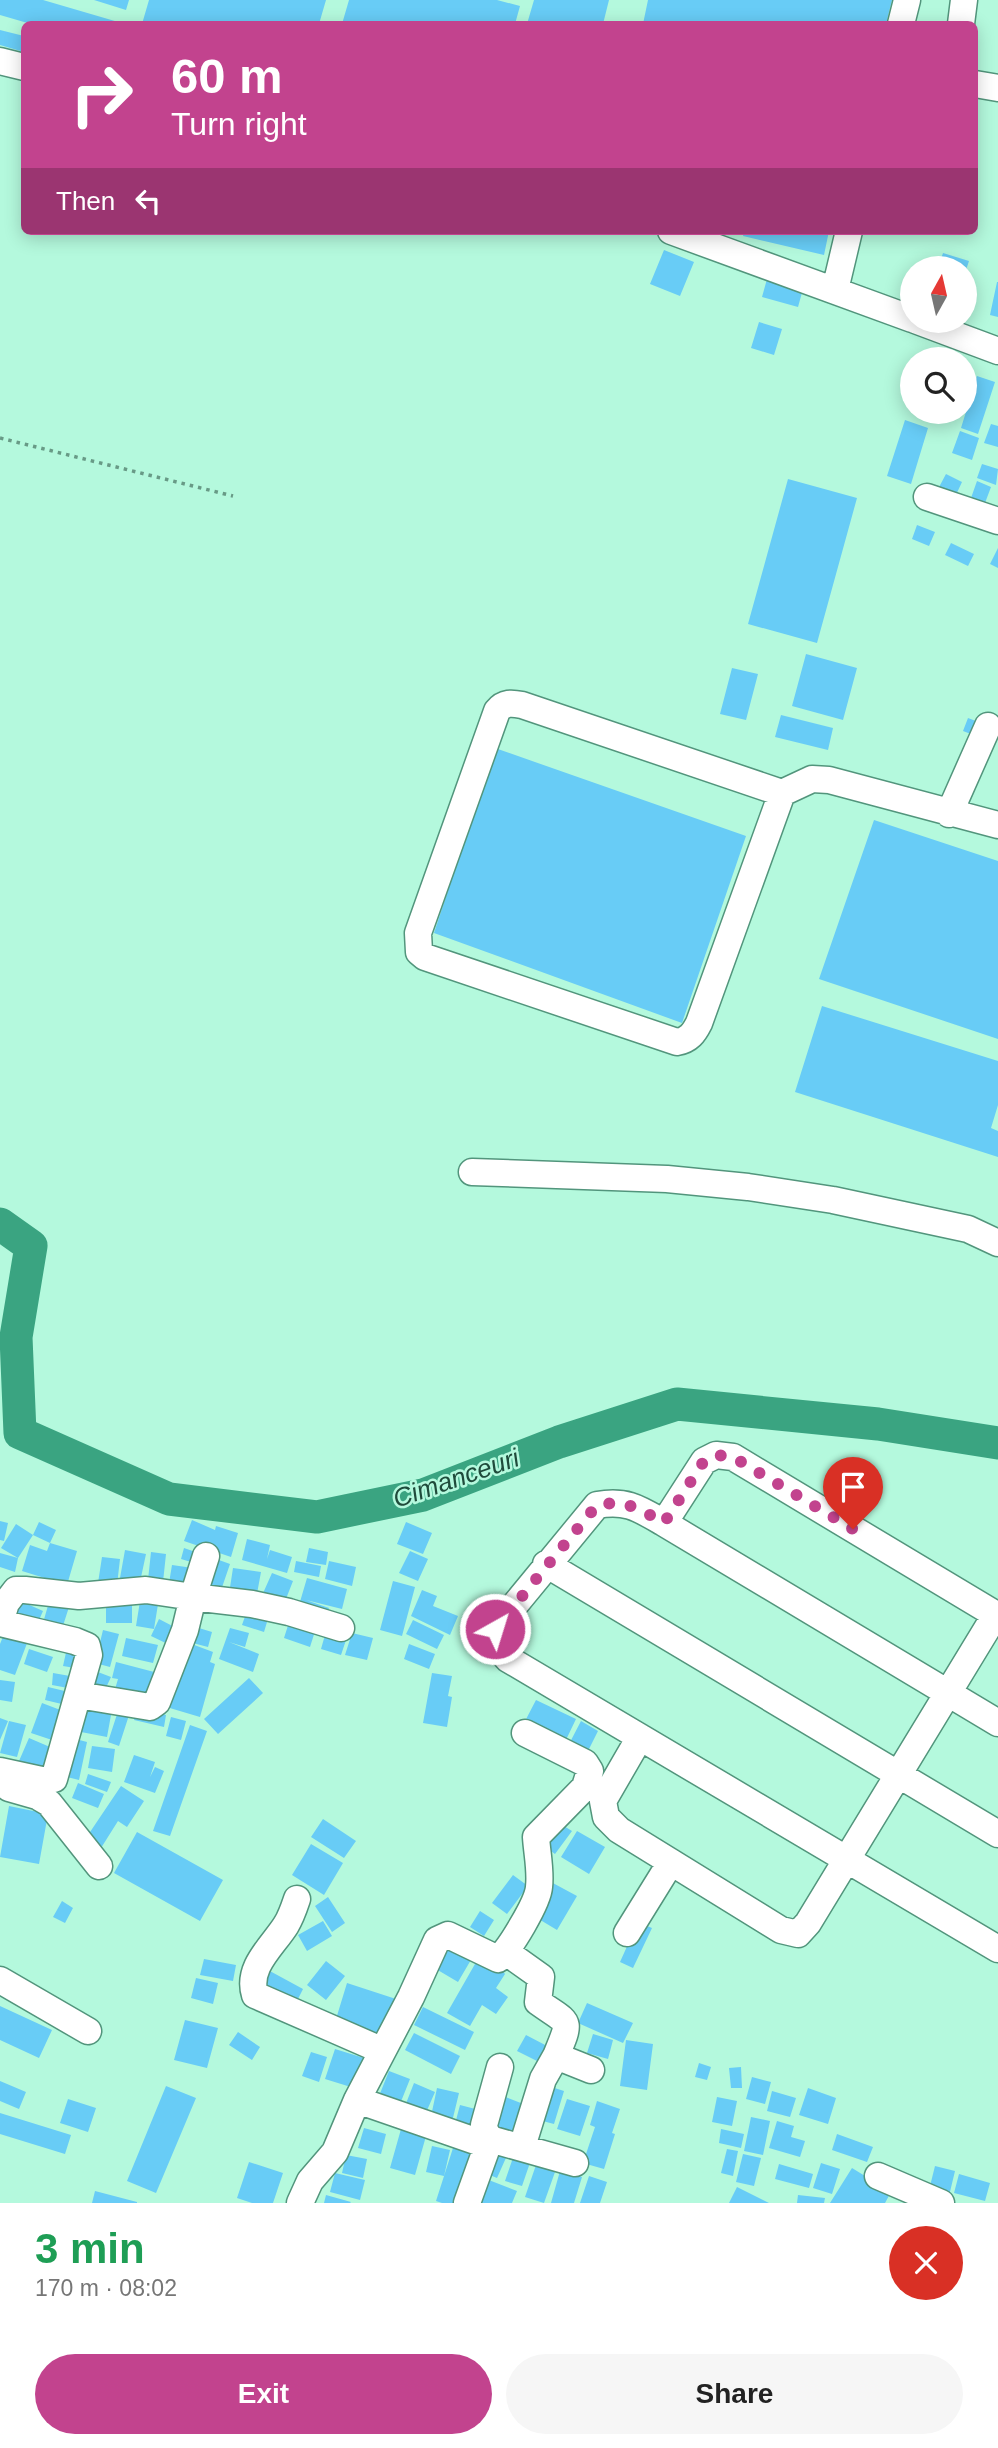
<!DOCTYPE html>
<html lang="en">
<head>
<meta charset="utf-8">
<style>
  :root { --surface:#fff; --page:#f6f6f6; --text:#222; --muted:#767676; --accent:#c2438e }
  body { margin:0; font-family:Helvetica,sans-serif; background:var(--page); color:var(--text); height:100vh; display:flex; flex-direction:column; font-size:26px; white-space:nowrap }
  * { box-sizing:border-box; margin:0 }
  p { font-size:23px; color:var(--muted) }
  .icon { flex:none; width:38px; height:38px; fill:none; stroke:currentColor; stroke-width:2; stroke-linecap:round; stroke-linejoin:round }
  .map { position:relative; height:2203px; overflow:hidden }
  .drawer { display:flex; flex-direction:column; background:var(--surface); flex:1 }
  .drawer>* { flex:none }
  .banner { position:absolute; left:21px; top:21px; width:957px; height:214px; border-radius:10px; box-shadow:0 4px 18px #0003; background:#c2438e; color:#fff; overflow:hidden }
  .needle { width:46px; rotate:8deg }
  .buttons { position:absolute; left:900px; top:256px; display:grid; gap:14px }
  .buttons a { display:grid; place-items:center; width:77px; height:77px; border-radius:50%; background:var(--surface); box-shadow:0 4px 18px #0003; font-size:35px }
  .pin { position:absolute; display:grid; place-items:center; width:60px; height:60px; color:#fff; margin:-72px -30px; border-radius:50% 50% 50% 0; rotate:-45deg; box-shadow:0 0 7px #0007 }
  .pin .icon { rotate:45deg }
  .me { position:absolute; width:77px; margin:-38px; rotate:39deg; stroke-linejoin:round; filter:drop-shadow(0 0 5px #0008) }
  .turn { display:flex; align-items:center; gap:24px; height:147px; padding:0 35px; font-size:32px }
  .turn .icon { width:91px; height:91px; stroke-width:2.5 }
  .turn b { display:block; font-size:49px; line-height:60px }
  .then { display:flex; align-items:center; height:66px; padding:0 35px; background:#0003; gap:14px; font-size:26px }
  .round { display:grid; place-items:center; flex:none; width:74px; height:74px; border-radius:37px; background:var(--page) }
  .overview { display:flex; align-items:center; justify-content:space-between; height:119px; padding:0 35px }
  h1 { font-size:42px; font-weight:700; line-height:52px; color:#1e9e55 }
  .action { display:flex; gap:14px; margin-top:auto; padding:14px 35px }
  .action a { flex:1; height:80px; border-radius:42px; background:var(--accent); color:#fff; font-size:28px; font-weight:700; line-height:80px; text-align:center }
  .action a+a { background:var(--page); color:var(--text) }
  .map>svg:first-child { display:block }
</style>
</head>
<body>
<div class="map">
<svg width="998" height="2203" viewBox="0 0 998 2203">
  <rect width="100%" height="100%" fill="#b4f9dd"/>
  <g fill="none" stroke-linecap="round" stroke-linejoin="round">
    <path stroke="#3aa481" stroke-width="33" d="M0,1224L31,1246L16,1337L20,1433L169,1499L317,1517L423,1495L559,1442L677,1404L878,1424L998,1443"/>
  </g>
  <path fill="#68ccf6" d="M0,0H43L125,24H31L0,15Z
    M94,0H129L126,10Z
    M149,0H326L319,24H142Z
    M349,0H497L520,6L515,24H342Z
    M534,0H609L603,24H527Z
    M648,0H892L886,24H643Z
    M0,30L24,36V52L0,45Z
    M744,231H829L824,255L743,236Z
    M664,250L694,262L680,296L650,284Z
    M943,253L969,261L965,273L964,268H938Z
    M767,279L803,289L798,307L762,297Z
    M997,282H998V317L990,315Z
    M759,322L782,329L774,355L751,348Z
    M977,376L995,382L978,434L961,428Z
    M905,420L928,428L911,484L887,476Z
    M991,424L998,426V447L984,443Z
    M960,431L979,438L972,460L952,453Z
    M982,464L998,469L996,485L977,478Z
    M946,474L962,482L955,497L938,489Z
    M788,479L857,498L817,643L748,624Z
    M977,481L991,487L985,503L971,498Z
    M917,525L935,532L929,546L912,539Z
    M951,543L974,554L968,566L945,555Z
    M998,548V568L990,564Z
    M806,654L857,668L843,720L792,706Z
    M732,668L758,674L746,720L720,714Z
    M781,715L833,728L828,750L775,737Z
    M968,718L981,723L976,736L963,731Z
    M495,748L746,836L682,1023L434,933Z
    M874,820L998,861V1039L819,979Z
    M822,1006L998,1061V1105L991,1128L998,1131V1157L795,1092Z
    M192,1520L215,1530L216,1526L238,1533L231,1557L184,1541Z
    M0,1521L8,1523L4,1541L0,1540Z
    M39,1522L56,1530L50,1543L33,1535Z
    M406,1522L432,1533L423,1554L397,1544Z
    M16,1524L33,1535L18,1558L1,1548Z
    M247,1539L270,1545L267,1559L270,1550L292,1557L287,1573L242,1560Z
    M50,1543L77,1551L67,1585L22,1571L30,1545L47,1551Z
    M184,1548L204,1555L201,1565L181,1559Z
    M309,1548L328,1552L326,1565L306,1562Z
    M125,1550L146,1554L140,1582L120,1578Z
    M410,1551L428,1559L418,1581L399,1573Z
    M151,1552L166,1554L163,1582L148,1580Z
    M0,1553L18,1558L15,1572L0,1567Z
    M208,1556L230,1564L218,1599L196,1591Z
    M102,1557L120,1559L117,1585L98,1583Z
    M296,1561L321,1566L319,1577L294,1572Z
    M329,1561L356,1567L352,1586L325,1579Z
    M172,1565L193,1568L190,1587L169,1583Z
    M233,1568L261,1572L256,1599L229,1594Z
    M272,1573L293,1581L282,1609L260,1600Z
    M307,1578L347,1589L342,1609L306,1600L329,1608L324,1622L297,1612Z
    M393,1581L415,1587L402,1636L380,1630Z
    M422,1590L437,1596L433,1606L458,1616L450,1635L411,1616Z
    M141,1595L159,1598L154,1629L136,1626Z
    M16,1599L43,1611L36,1627L9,1615Z
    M106,1600H132V1623H106Z
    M49,1602L69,1607L60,1635L41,1630Z
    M249,1605L270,1612L264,1632L242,1625Z
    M291,1616L317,1625L310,1647L284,1638Z
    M159,1619L182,1631L174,1647L151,1636Z
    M413,1620L444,1635L437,1649L406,1634Z
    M189,1625L212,1632L208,1647L185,1641Z
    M230,1628L249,1633L245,1647L229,1642L259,1654L253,1672L219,1659Z
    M327,1628L348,1634L341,1655L321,1649Z
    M6,1629L29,1638L15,1675L0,1670V1644Z
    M103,1630L119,1634L110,1667L95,1663Z
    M352,1633L373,1638L367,1660L345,1655Z
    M126,1638L158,1645L153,1663L122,1656Z
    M189,1643L213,1652L210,1662L215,1664L200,1717L163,1706Z
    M409,1644L435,1654L429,1669L404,1659Z
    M67,1648L85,1652L81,1669L63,1666Z
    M29,1649L53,1657L47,1672L24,1664Z
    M116,1662L158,1673L148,1705L113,1696L118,1679L112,1678Z
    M90,1669L111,1677L104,1692L84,1684Z
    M53,1673L70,1676L68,1688L52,1685Z
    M432,1673L452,1676L448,1696L452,1697L447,1727L423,1723Z
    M249,1678L263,1693L218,1734L204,1719Z
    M0,1680L15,1682L12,1702L0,1700Z
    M48,1687L73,1693L70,1706L45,1700Z
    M87,1699L113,1704L107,1737L81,1732Z
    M536,1700L576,1719L564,1744L523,1725Z
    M42,1703L63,1711L52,1740L31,1733Z
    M120,1705L131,1709L119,1746L108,1742Z
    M137,1707L166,1715L164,1727L134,1720Z
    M171,1717L186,1721L181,1740L166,1736Z
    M0,1718L8,1721L0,1740Z
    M9,1721L26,1725L17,1757L0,1753Z
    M581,1721L598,1731L585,1757L567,1748Z
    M190,1725L207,1731L170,1836L153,1831Z
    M29,1738L57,1750L47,1773L19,1761Z
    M72,1738L87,1742L79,1780L59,1775Z
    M92,1746L115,1749L112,1772L88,1768Z
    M134,1755L155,1762L150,1777L155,1767L164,1771L155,1793L124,1782Z
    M88,1774L111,1782L107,1792L85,1784Z
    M78,1783L104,1794L98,1808L72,1798Z
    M121,1786L144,1801L127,1827L118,1821L101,1848L86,1838Z
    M9,1806L48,1814L39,1864L0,1857Z
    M323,1819L356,1841L344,1858L311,1837Z
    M559,1823L572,1831L555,1854L543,1845Z
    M577,1831L605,1847L589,1874L561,1857Z
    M137,1832L223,1880L200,1921L114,1873Z
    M311,1844L343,1863L324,1895L292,1875Z
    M513,1875L528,1886L507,1914L492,1903Z
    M551,1882L577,1896L557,1930L532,1915Z
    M328,1897L345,1923L332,1932L315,1906Z
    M62,1901L73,1908L65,1923L53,1917Z
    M480,1911L494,1920L484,1936L470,1927Z
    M323,1921L332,1936L307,1951L298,1935Z
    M638,1922L652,1928L633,1968L620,1962Z
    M453,1940L475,1953L458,1982L436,1969Z
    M479,1957L502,1970L505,1974L496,1988L508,1997L496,2014L482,2005L470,2026L447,2013Z
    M204,1959L236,1965L233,1981L200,1975Z
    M326,1961L345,1976L326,2000L307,1985Z
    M268,1970L303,1989L294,2007L258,1989Z
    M196,1978L218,1983L213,2004L191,1998Z
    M347,1983L396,1999L384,2035L336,2019Z
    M587,2003L633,2023L623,2043L578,2023Z
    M0,2006L52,2030L39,2058L0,2040Z
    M423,2007L474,2032L465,2050L414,2025Z
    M185,2020L218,2028L207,2068L174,2060Z
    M238,2032L260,2047L252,2060L229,2045Z
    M414,2033L460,2056L451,2074L405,2050Z
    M593,2034L613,2040L608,2059L587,2053Z
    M526,2035L549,2047L541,2063L517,2051Z
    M626,2040L653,2044L647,2090L620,2086Z
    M335,2049L364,2058L354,2088L325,2079Z
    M311,2052L327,2057L319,2082L302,2076Z
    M699,2063L711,2067L707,2080L695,2077Z
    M741,2067L742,2088H731L729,2068Z
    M389,2071L410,2079L400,2104L379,2096Z
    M752,2077L771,2082L765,2104L746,2099Z
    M0,2081L26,2092L19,2109L0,2101Z
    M414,2083L435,2092L425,2115L405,2106Z
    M545,2085L564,2091L554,2124L535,2119Z
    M166,2086L196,2098L156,2193L127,2181Z
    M437,2088L459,2093L451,2126L430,2121Z
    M808,2088L836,2098L828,2124L799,2115Z
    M772,2091L796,2098L790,2117L767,2111Z
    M498,2094L531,2107L519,2136L486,2123Z
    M717,2097L737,2101L732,2126L712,2122Z
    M68,2099L96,2108L88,2132L60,2123Z
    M567,2099L590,2106L580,2136L557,2129Z
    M597,2101L620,2109L612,2133L615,2134L604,2169L583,2163L595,2127L590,2125Z
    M460,2105L483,2111L478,2130L455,2124Z
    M0,2113L71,2135L65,2154L0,2134Z
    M751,2117L770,2121L763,2155L744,2151Z
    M777,2121L794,2126L791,2137L805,2141L800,2157L769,2148Z
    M403,2122L428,2129L415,2175L390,2168Z
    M364,2128L386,2134L381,2154L358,2148Z
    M721,2129L744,2134L741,2148L719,2143Z
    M837,2134L873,2147L867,2162L832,2150Z
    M492,2144L509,2151L497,2178L480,2171Z
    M432,2146L450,2150L444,2176L426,2172Z
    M453,2148L478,2156L463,2203H442L436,2201Z
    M516,2149L533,2154L522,2186L505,2181Z
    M727,2149L738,2151L733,2176L721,2173Z
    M743,2154L761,2158L754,2186L736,2182Z
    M346,2155L367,2159L363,2178L342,2173Z
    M249,2162L283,2173L273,2203H252L237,2198Z
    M821,2163L840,2169L832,2194L813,2188Z
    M779,2164L813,2174L809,2188L775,2179Z
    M536,2165L555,2172L544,2203L525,2197Z
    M935,2166L955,2171L949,2196L929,2190Z
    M852,2168L891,2192L885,2203H830Z
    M560,2171L582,2177L574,2203H551Z
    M335,2173L365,2180L360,2200L330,2192Z
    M959,2174L990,2183L985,2201L954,2193Z
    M589,2176L607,2182L600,2203H580Z
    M481,2177L517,2191L512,2203H471Z
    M737,2187L769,2203H729Z
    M95,2191L137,2202V2203H92Z
    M326,2195L351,2202L350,2203H324Z
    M798,2195L825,2198L824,2203H797Z"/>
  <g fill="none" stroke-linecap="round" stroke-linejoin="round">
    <g stroke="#52957c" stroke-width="29">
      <path id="minor" d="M901,24L907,0
        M961,24L964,0
        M0,61L24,67
        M975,84L998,88
        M671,231L912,319
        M835,290L849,231
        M915,320L998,351
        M927,497L998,521
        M782,793L522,705C512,703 504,702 497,711L418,933L419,952L425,957L677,1042C689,1040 694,1033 699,1023L782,793L812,779L829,780L998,825
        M949,814L988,726
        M472,1172L667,1179L748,1187L833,1200L968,1229L998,1243
        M664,1523L998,1723
        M546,1564L998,1834
        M998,1616L733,1457L716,1455L704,1461L664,1523C638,1508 627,1500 597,1505L495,1629V1644L508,1659L998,1949
        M0,1622L6,1603L16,1590H25L79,1596L146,1590L193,1597L206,1556
        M0,1623L75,1641L87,1646L89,1655L54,1779L46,1781L0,1771
        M78,1695L150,1707L157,1702L185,1630L193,1597L252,1604L289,1612L341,1628
        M640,1737L603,1801L606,1817L619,1830L781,1930L798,1934L808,1923L996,1614
        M9,1788L37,1796L49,1803L99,1866
        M297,1899C294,1908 291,1917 286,1925C273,1946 246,1967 255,1995L381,2050
        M627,1933L671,1862
        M506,1952L541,1977L538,2002C570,2025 572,2017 556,2056L591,2070
        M0,1980L88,2031
        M357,2100L487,2145
        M490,2139L485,2131L484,2125L500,2067
        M522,2147L543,2079L556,2056
        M878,2176L941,2203
        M300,2203L310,2181L335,2152L357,2100L411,1997L437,1940L448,1935L498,1959C510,1949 538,1902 539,1887C541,1871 537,1853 536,1837L585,1787L590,1771L585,1763L525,1733
        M467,2203L490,2139L575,2163"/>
    </g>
    <path stroke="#689a86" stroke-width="3.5" stroke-dasharray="3.5 5" stroke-linecap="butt" d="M0,438L233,496"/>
    <use href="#minor" stroke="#fff" stroke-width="26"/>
  </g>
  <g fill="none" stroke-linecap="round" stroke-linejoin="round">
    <path stroke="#c2438e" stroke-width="12" stroke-dasharray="0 21.6" d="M495,1629L597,1505C627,1500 638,1508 664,1523L704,1461L716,1455L733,1457L853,1529"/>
  </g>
  <g text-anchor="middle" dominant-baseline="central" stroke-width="5" stroke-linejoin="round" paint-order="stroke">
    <g font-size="26" font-style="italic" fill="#1f4b3b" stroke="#b4f9dd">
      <text transform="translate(456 1478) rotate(-19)">Cimanceuri</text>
    </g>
  </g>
</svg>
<div class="buttons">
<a><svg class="needle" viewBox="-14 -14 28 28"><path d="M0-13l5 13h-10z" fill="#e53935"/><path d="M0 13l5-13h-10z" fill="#767676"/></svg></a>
<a><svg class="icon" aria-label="search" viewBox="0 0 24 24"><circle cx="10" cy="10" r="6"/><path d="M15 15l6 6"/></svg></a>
</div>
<div class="pin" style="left:853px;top:1529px;background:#d93025"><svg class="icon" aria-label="arrive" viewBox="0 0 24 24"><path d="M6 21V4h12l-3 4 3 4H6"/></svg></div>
<svg class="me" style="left:495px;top:1629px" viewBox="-20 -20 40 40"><circle r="17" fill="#c2438e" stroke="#fff" stroke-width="3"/><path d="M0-11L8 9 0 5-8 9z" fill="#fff"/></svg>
<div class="banner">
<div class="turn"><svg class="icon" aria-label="right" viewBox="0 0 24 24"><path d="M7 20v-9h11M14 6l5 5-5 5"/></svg><div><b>60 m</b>Turn right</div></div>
<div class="then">Then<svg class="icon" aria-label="left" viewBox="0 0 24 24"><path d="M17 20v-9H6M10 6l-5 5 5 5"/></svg></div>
</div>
</div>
<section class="drawer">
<div class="overview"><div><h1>3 min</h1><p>170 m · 08:02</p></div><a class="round" style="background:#d93025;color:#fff"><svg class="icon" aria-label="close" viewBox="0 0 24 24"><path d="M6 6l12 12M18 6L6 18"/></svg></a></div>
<div class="action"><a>Exit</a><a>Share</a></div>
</section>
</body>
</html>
